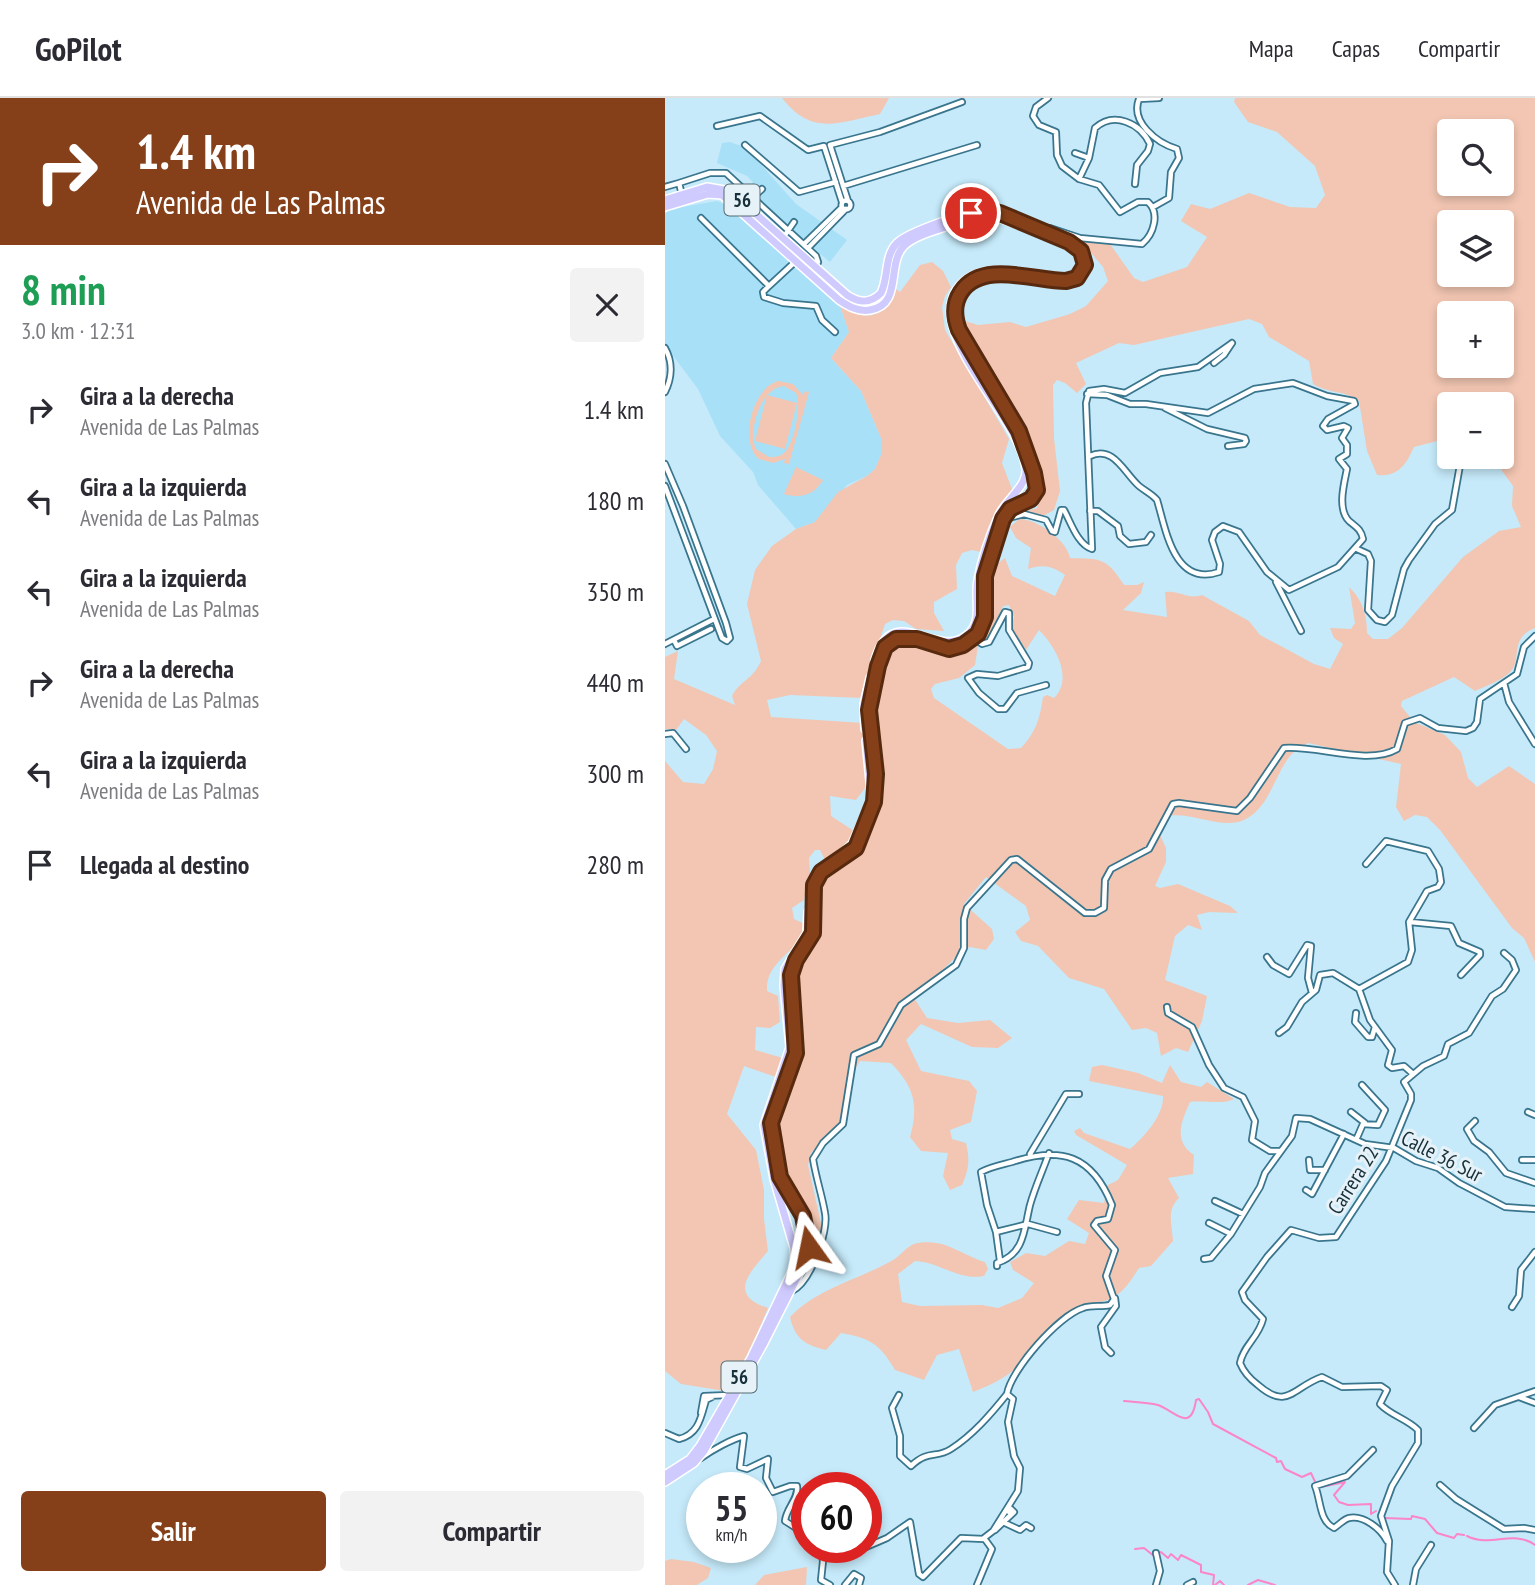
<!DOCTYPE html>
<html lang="es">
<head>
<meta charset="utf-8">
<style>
  :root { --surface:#fff; --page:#f2f2f3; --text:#2b2b33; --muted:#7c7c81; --line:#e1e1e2; --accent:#864019 }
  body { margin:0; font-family:"PT Sans Narrow",sans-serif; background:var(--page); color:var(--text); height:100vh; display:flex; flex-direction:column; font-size:26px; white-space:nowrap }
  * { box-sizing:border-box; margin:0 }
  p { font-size:23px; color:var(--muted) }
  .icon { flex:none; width:38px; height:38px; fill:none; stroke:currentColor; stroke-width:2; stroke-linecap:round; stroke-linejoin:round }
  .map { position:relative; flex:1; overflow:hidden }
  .details { display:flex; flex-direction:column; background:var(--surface); width:665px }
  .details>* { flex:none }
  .guide { background:#864019; color:#fff; overflow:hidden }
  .controls { position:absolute; left:772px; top:21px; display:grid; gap:14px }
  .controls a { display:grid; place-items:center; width:77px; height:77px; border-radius:7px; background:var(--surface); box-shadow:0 4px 10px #0003; font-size:35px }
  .speed { position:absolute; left:21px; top:1374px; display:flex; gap:14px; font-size:35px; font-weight:700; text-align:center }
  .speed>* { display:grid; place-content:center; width:91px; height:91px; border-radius:50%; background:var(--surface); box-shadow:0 4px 10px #0003; line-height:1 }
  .speed small { font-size:18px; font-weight:400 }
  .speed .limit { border:10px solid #d22; background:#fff; color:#111 }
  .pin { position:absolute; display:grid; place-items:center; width:60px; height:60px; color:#fff; margin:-30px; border:4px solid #fff; border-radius:50%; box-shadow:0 2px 7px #0007 }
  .me { position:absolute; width:77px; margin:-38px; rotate:348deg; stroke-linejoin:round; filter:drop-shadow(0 0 5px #0008) }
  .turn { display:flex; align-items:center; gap:24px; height:147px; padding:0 21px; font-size:32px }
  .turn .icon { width:91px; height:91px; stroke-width:2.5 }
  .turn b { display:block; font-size:49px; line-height:60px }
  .round { display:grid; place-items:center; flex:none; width:74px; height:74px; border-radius:7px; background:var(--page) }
  .head { display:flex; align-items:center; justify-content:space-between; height:119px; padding:0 21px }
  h1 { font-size:42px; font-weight:600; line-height:52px; color:#1e9e55 }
  .action { display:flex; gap:14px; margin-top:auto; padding:14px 21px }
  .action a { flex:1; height:80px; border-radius:7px; background:var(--accent); color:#fff; font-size:28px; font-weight:600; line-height:80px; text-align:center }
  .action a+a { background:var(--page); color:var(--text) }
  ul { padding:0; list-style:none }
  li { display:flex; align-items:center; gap:21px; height:91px; padding:0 21px }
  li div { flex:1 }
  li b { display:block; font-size:26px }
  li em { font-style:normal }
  header { display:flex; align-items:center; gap:42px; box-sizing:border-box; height:98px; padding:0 35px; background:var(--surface); border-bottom:2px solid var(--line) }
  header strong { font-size:33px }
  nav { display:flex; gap:38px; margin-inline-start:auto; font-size:24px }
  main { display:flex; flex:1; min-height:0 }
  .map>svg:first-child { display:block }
</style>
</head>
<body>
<header>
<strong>GoPilot</strong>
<nav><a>Mapa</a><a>Capas</a><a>Compartir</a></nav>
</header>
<main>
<section class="details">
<div class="guide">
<div class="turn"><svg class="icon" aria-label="right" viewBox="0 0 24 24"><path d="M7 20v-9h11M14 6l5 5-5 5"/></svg><div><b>1.4 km</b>Avenida de Las Palmas</div></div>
</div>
<div class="head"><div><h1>8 min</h1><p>3.0 km · 12:31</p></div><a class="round"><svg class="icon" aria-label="close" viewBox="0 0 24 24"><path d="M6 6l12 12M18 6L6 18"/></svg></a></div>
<ul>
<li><svg class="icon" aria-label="right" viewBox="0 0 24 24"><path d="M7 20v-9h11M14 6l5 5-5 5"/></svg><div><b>Gira a la derecha</b><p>Avenida de Las Palmas</p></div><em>1.4 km</em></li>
<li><svg class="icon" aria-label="left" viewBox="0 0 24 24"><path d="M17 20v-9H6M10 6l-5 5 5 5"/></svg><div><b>Gira a la izquierda</b><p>Avenida de Las Palmas</p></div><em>180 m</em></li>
<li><svg class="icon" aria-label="left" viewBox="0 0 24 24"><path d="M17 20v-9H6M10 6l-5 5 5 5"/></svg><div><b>Gira a la izquierda</b><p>Avenida de Las Palmas</p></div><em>350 m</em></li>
<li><svg class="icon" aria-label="right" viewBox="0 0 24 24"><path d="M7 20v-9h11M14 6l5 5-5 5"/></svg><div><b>Gira a la derecha</b><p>Avenida de Las Palmas</p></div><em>440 m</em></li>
<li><svg class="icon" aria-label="left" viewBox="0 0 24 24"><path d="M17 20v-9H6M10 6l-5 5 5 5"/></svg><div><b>Gira a la izquierda</b><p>Avenida de Las Palmas</p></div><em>300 m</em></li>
<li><svg class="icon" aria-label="arrive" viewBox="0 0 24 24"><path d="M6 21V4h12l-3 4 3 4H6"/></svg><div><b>Llegada al destino</b></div><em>280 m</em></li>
</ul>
<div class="action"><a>Salir</a><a>Compartir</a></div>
</section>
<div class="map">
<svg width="870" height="1487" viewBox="0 0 870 1487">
  <rect width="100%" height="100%" fill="#c6eafa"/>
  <path fill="#a8e0f8" d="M65,44L76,48L91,61L131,106L182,142L165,164L121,128L83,91L88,84L82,78L52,65L57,45Z
    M52,103L63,108L174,205L184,234L166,260L196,293L216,340V357L210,371L202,378L182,387L150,424L131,431L93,387L88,374L55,338L33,291L0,247V116L5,111Z"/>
  <path fill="#f2c6b2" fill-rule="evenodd" d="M117,0H224L215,16C172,25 147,38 117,0Z
    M570,0H870V530C844,540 857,561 846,573C838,582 821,588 810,593L789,579L737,603L736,608L749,624L780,637L796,654L803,680L812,689L844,668L870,686V864L859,840L847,830L775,732L762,719L750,717L739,723L731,709L736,666L643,645C639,648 632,650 629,654C611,670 607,707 581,721C556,734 525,711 499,719L495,737L501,750V764L490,788L495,790L513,786L565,808L573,815L544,814L532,817L537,832L523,827L510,838L500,882L542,898L537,923L523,954L511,950L496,958L492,935L481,930L467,932L439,891L404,880L373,848L356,843L350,834L365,822L361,808L321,779L299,806L327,831L329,841L321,852L305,849L298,852L249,900L262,920L293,925L325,922L347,940L333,950L307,949L256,926L241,942L256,973L304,983L312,993L306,1024L285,1032L287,1041L301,1045C305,1062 304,1071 297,1087L285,1092L278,1078L283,1055L256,1053L245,1039C254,1006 249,989 226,965L195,963L189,973L177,1019L173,1028L146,1055L143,1067L157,1130L149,1155L147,1125L122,1085L110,1031L113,1011L134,957L129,876L150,843L154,831L151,791L154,784L157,779L186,760L201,739L215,683L208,620L214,580L226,550L239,542C267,548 276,564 306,547L313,548L310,567L294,580L270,586L266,591L269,600L343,651L356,650C371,634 375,620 378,599L382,597L389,600C409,580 390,548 374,532L361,552L346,529L349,519L344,507L338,508L325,538L316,544C333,517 309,480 340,460L347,478L390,498L400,477C388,468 377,466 363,471L366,450L351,440L345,429L354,421C372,421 402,442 405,460C436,461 441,459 459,487H472L479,484L476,495L458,512L502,519L500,494C514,492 524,502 537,497L584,523L595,537L649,566L665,571L678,546L669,540L665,530L686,531L690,525L684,489C697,501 702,517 702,535L708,541H723L737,530L798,459L834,433L856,429L847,408L848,388L827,359H836V306H784V340L749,349C741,367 733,379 712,377L702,353L694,303C682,293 662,295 648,286L644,263L604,239L597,226L584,221L469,247L454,245L411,265L421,286L412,295L400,285L392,282L388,287L389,340L395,393L389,412L378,418L362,413L372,410C393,364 326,278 303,239L297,222L313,227L345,224L361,229L405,216L421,208L443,183L438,169L417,144L445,146L469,180L478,184L522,169L542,139L516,123L526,106L545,111L584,95L625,109L651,110L660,97L650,68L612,34L583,24L569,4ZM784,33H836V86H784ZM784,124H836V177H784ZM784,215H836V268H784Z
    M267,164L278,173L286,189L280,198L277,209L280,232L344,341L337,365L347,391L328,420L316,454L307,452L297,455L291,467L292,491L269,504V515L279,533L251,531L239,523L228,522L220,526L196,600L125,597L102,602L106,619L199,625L203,686L191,702L165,698L166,718L189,733L179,751L160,762L155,752H150L144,760L145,775L139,802L127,810L129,821L142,827C133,855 100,863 102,893L113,898L115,924L105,930L91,929L90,952L118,960L111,979L79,968L62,1016L91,1052L99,1092V1121L103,1153C85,1174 62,1197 103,1210L83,1257L60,1293L16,1286L0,1273V663L18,684L39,686L48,671L52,653L41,637L19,621L11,632L0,631V559L13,553L9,581L70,607L67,598C76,581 87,583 96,563L82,506L90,472L107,448L131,431L150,424L173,394L202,378L210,371L216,357V340L196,293L166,260L184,234L174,205C200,224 216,223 231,191L235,194L255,167Z
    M114,283L128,286L138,297L140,293L144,294L124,366L119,365L120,361L108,365L94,361C73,344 88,288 114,283ZM119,288L131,295C137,307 129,346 120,354C115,359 110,359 104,359L91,351C82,334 96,289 119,288Z
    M102,297L132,305L120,351L90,343Z
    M131,369L158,382C149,397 136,401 119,396Z
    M437,967L473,975L497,985L505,967L516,984L536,989L542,984L569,1001C557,1007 539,1002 525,1004C516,1024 508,1043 529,1057L528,1076L503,1080L514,1100C501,1112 507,1127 508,1143L486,1168L474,1170C465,1184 456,1199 439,1203C420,1208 417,1204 399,1217C379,1232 368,1253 351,1270C339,1281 323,1288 308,1294L294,1251L272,1257L259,1282L230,1272C215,1246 205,1240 176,1235L161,1252C140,1247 130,1241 125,1219C151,1191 195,1181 228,1162C235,1158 241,1149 249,1146C254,1144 265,1144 271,1145C282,1145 305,1160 320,1164L323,1171L319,1178C293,1183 275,1164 250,1163L233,1176L237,1204L255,1208L317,1207L333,1210L357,1200L369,1185L348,1172L345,1164L361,1155L380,1158L404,1143L420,1146L424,1135L402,1121L414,1102L439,1105L443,1087L453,1082L462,1067L411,1037L409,1033L415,1030L419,1035L465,1051C479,1039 499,1017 498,998L424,983L427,969Z
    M6,1461L29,1464L46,1470L43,1480L32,1487H0V1463Z
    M142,1469L141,1487H90L99,1477Z"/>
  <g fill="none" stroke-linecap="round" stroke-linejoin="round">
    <path stroke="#fb85c7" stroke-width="2" d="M459,1303C470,1304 482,1304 493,1307C510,1313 526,1336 531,1302L534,1301L543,1314L548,1326L611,1360L612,1364L616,1363L620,1371L637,1379L646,1375L651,1386
      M656,1389L680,1384L669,1397L674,1404L683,1407L706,1406V1416L711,1413
      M719,1420L746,1421L747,1418L760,1421L772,1435L789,1440L792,1436L799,1437
      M802,1438C825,1450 848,1431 870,1447
      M470,1451L479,1450L489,1458L496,1454L503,1460L506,1456L513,1462L516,1457L536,1467V1474L549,1477L548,1487
      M550,1487L555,1483L559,1487
      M583,1487L593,1482L610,1487"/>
    <g stroke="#39758d" stroke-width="8">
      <path id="minor" d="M383,0L371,9L368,18L374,27L391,34L392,57L397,68L414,81L434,87L455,114L473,104H483C495,115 489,136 477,146L415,140L385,130
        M52,28L95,18L143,52L159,48L177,104
        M80,47L134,94L171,84
        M410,55L424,60
        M414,81L424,60L430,30C449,13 475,25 485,46L483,53L472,67L470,86
        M178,88L312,47
        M0,89L14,85
        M17,97L14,85L45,75H61L151,158L153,164L146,165
        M176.5 107a4.5 4.5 0 1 1 9 0a4.5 4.5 0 1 1-9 0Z
        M183,103L165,47L215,34L297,4
        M85,109L83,104L97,91
        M488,109L504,100L506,74L514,60L512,51C492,45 465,24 474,1L494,0
        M36,120L104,188L131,163
        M120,142V137L129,124
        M139,146L177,109
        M143,150L181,111
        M104,188L98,194L99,199L118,205L151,208L157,222L170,234
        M0,250C8,264 7,280 0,294
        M549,265L559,257L567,245
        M422,296L442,297L465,306H481L543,315L589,291L628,285L662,298L689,303L690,306L663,321L658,328L662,332L679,328L683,330L677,340L682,347V356L674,361L682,371C679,386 672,411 684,423C691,429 696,431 698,441L673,469L624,492L602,474L574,434L558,428L550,434L547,442L555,466L554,474C509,489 501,432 492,402C487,396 480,393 474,388C459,375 449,347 425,358
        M500,310L542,331L580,340L581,343L579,346L563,348
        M0,366L18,408L61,525L65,540L62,543
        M0,388L57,540L62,543
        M425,413H433L453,428L455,438L464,446L481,444L486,437
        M337,432L344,420L359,416L381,422L387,433L390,434L396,412H399C406,425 413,447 427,451L421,305L424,293L439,291L460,295L495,275L533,269L567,245
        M692,451L703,456L706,463L703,512L712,522L720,524L727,517L739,471L744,462L770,426L787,412L795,367L802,359
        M611,484L636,533
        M308,540L317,546L324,544L340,514L344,515V532L364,565L363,569L333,578L312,576L303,580L314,595L333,611H340L352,595L381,587
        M9,542L12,548L46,531
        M0,546L49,521
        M839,585L844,604L870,646
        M0,636L8,635L21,651
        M701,766L721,743L763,753L774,771L776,784L773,789L762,793L744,824L747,852L743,864L694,891L705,922L727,952L723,967L727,970L739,968L748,976
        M745,824L786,828L794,845L815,854V857L796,877
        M602,859L608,867L624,876L642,847L646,848L643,880L647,895
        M502,909L503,915L527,929L544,967L559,990L578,999L590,1023L587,1042L605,1053H615
        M691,915L690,924L703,939H707L710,929
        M614,935L622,929L637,904L651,892L655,877L668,875L694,891
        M686,1014L700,1025
        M863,1014L870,1017
        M810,1023L802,1031L809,1043L824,1054L841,1075L870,1085
        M691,1042L698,1026L713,1027L720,1012L697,987
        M365,1056L401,996H414
        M644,1062L645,1072H660
        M857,1062H870
        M641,1092L647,1096L679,1036
        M550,1103L578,1116
        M544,1125L566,1136
        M331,1134L363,1126L392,1134
        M539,1161L546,1160L566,1136L595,1089L600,1075L627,1038L631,1020L645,1021L700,1046L729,1050L751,1063L773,1070L794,1085L840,1109L870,1111
        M335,1163L331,1134L322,1107L316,1074C325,1069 336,1067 347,1064C396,1048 427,1057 447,1107L443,1121L432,1123L429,1127L450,1152L441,1178L449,1201
        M332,1168V1165C360,1156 359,1131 365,1107C370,1089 378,1072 384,1055
        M127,1193C145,1185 164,1134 160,1115C157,1097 151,1080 148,1061L158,1045L178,1026L189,957L214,946L236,907L291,867L299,850V821L302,810L346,762L352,761L420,815H430L439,810L440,782L446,771L484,751L508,706L514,705L572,713L585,700L619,650C652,647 703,668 732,651L740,625L755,620L773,630L801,633L808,630L812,624L815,601L852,576L859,549L870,538
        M847,1209L854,1198L856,1172L870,1154
        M342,1296C346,1272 393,1218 418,1210C426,1207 436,1209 445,1207L450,1200L451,1208L436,1229L440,1249L446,1255
        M234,1297L227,1310L235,1338V1358L246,1368C264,1351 271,1361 286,1351C308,1337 326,1316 342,1296
        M854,1299L870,1305
        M36,1315L39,1298L64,1297
        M809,1330L830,1307L870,1293
        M0,1335L14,1341C34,1336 36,1319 41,1302L47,1299
        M708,1352L682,1378L650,1388C656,1402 654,1423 669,1430C674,1427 679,1421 684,1420C699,1417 716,1431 722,1443
        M36,1360C47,1352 67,1341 79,1338L75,1369L82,1371L103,1361L101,1380L108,1394L125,1388H132C134,1401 121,1410 120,1423L142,1437
        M775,1387L791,1401L839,1431L859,1430L870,1432
        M157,1390L162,1381
        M179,1390H185
        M340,1425L355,1432L361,1427L366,1430
        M330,1432L349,1414L346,1411L344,1414
        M155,1449L158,1463L156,1482L165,1487
        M183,1449L188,1453L200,1449
        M201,1449L222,1440L245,1424L254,1476L258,1479L296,1440L319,1441
        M180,1487L189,1476L196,1480L194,1487
        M312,1487L327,1451L319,1440L328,1433L353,1393L355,1370L349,1358L343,1324L348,1301L342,1296
        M491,1487L495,1473L491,1455
        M522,1487L528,1484
        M730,1487L722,1474L724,1443L716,1418L727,1388L753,1345V1332C742,1321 725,1317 715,1306L722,1292L716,1288L677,1289L657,1279C628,1289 623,1313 593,1287C585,1281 579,1275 575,1265C578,1248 594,1239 598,1221L580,1202L577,1194L602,1159L626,1132L654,1140L671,1139L721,1063L746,1002V996L739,984L758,968L779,958L783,946L804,935L827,898L838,891L851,872L847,862L839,855
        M748,1487L751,1471L766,1447"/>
    </g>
    <g stroke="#fff" stroke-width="10">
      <path id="major" d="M0,102L42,89L65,93L182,197C194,205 205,206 216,195C224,179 219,158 232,145C243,134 306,112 322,112C338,113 407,140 416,152C422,160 420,169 415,177C385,202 324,151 296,195C288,207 289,219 294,232L354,333L369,375L372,392L366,401L345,411L338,421L319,483L320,519L313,536L298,547L284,551L238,539L225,544L216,558L204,612L211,684L207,711L191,750L156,774L149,787L148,835L131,862L126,877L131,955L106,1025L115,1079L142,1129V1160L99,1245L39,1353L29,1365L0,1384
        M0,109L43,96L57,97L174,202C183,208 193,214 205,212C238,207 221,166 239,148C251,136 278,131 294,124
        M306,120C313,118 320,117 328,119C347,123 402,143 414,157
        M210,562C228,501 271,563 302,537C319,524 309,500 313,482C317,460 325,437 334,417C341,402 362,388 361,372C358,320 254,233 295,187C308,173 325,171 343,173
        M200,631L199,606L205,580
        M201,643L206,693
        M172,760L187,746L201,715
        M0,1377L25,1361L35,1348L86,1260L130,1167L129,1150L109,1081L99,1027L125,949L119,888L120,871L142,835L143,814"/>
    </g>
    <use href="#minor" stroke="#fff" stroke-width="4.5"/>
    <use href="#major" stroke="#cfcbff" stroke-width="7"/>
  </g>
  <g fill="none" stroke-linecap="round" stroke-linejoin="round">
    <g stroke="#572a10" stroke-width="18">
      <path id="route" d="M144,1149L138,1118L115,1079L106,1025L131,955L126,877L131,862L148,835L149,787L156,774L191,750L209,704L211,676L204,612L213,568L220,549L231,541H252L284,551L298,547L313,536L320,519V478L338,421L345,411L366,401L372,392L369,375L354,333L294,232C289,219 288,206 296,194C317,162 370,183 401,183L412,180L420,167L416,153L404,144L335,115L319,112L306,115"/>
    </g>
    <use href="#route" stroke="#864019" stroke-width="12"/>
  </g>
  <g text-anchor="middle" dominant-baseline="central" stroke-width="6" stroke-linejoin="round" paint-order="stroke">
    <g fill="#e7f2f8" stroke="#556a73" stroke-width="2">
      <rect x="59.5" y="86.5" width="35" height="31" rx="5"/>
      <rect x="56.5" y="1263.5" width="35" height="31" rx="5"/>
    </g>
    <g font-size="19" font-weight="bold" fill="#17303a">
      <text x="77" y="102">56</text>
      <text x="74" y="1279">56</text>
    </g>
    <g font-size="21" fill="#17303a" stroke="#e7f2f8">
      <text transform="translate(777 1058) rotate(27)">Calle 36 Sur</text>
      <text transform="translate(688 1082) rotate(-58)">Carrera 22</text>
    </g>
  </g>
</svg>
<div class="controls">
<a><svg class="icon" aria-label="search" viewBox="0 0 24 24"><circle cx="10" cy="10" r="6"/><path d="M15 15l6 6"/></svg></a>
<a><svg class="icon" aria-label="layers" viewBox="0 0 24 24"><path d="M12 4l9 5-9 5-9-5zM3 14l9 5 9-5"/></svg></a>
<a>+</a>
<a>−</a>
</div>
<div class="speed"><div>55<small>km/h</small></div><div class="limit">60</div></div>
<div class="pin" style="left:306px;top:115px;background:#d93025"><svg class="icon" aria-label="arrive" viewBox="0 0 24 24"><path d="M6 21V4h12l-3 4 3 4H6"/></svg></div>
<svg class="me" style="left:144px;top:1149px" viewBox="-20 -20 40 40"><path d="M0-17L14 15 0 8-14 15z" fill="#864019" stroke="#fff" stroke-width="4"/></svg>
</div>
</main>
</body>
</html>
